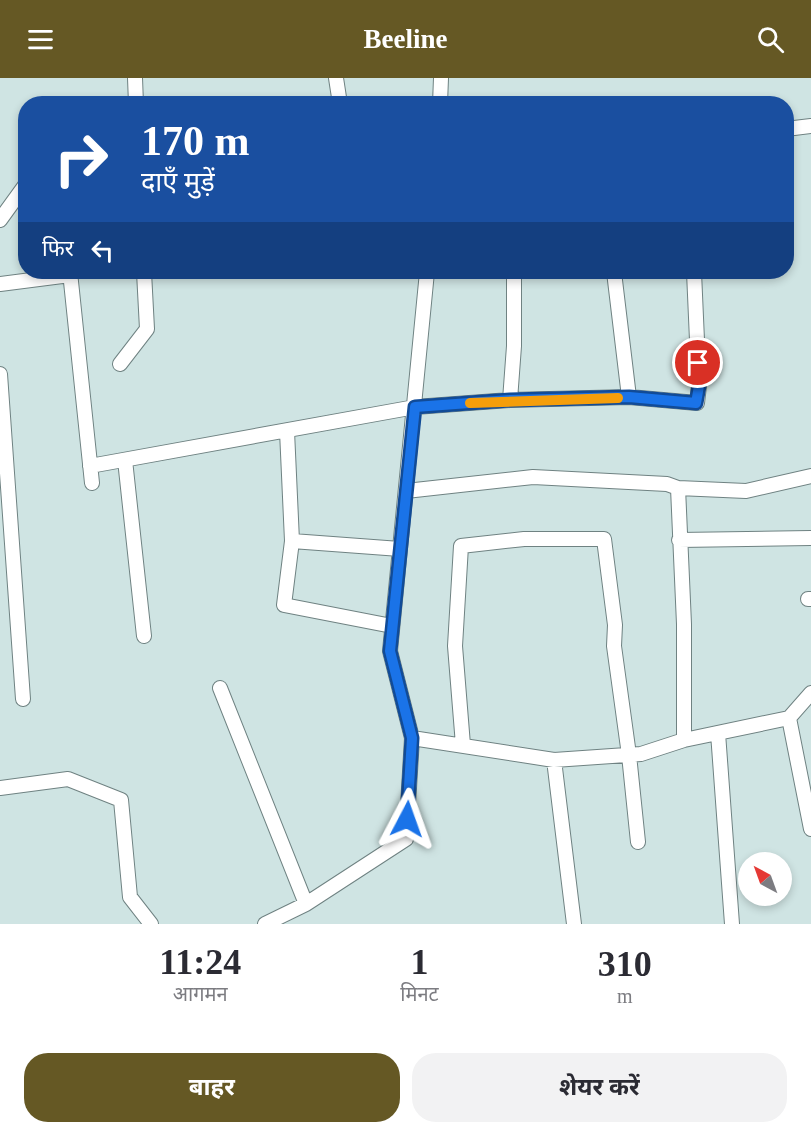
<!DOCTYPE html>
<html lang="hi">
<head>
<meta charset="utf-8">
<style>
  :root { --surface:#fff; --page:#f2f2f3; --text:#2b2b33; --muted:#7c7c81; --accent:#655824 }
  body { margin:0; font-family:"Times New Roman","Noto Sans Devanagari",serif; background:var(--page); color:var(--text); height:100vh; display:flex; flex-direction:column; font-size:22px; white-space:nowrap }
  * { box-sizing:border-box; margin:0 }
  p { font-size:20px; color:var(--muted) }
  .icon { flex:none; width:33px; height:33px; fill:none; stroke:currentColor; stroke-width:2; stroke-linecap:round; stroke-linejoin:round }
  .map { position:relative; height:846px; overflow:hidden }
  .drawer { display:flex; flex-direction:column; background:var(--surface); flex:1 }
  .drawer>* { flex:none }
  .banner { position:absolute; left:18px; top:18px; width:776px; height:183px; border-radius:24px; box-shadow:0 3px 9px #0003; background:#1a4fa0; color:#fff; overflow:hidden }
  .needle { width:39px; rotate:319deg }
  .controls { position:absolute; left:738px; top:774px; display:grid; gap:12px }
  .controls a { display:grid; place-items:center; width:54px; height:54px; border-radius:50%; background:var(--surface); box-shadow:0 3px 9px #0003; font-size:30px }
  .pin { position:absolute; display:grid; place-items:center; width:51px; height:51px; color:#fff; margin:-26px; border:3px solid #fff; border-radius:50%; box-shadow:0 2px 6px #0007 }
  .me { position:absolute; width:66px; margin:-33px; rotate:4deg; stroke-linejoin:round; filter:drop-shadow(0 0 4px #0008) }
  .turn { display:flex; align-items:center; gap:21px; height:126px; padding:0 24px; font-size:27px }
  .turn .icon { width:78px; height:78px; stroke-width:2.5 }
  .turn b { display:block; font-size:42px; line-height:51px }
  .then { display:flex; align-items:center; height:57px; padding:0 24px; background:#0003; gap:12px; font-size:22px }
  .eta { display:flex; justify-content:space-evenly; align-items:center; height:102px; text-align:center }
  .eta b { font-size:36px; font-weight:700; line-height:42px }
  .action { display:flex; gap:12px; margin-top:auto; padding:12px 24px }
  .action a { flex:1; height:69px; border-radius:24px; background:var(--accent); color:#fff; font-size:24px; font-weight:700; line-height:69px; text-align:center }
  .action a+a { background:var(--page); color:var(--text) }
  header { display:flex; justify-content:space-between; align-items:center; height:78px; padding:0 24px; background:var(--accent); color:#fff; font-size:27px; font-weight:700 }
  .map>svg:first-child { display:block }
</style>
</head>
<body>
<header><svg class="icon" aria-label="menu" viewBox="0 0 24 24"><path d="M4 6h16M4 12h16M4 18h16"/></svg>Beeline<svg class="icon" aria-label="search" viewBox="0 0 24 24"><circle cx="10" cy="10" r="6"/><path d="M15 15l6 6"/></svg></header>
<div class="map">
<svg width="811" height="846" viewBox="0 0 811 846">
  <rect width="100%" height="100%" fill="#cfe4e3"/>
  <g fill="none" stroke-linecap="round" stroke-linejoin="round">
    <g stroke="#6f8282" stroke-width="16">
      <path id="minor" d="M135,0L136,26
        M336,0L340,26
        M440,26L441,0
        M786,51L811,48
        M0,142L26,106
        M70,194L92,405
        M614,194L629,319
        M0,206L70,197
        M120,286L147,251L144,194
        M0,296L23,621
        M510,322L514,268V194
        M287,353L292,463L284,527L392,548
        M125,382L144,558
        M90,388L415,329L510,322L629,319L697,325L699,308L694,194
        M678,410L684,546V662
        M406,413L533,399L667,406L678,410L746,413L811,398
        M679,462L811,460
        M292,463L400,471
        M808,521H811
        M220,610L306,826
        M789,640L811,751
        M718,655L732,846
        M412,660L554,682L641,676L684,662L789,640L811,615
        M463,667L455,568L461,468L524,461H604L615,547L614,568L629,677L638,764
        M554,682L574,846
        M0,710L68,701L121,722L130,819L151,846
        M265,846L306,826L406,761L412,660L390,573L427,194"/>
    </g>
    <use href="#minor" stroke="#fff" stroke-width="14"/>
  </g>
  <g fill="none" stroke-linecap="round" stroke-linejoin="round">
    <g stroke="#114b97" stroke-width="15">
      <path id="route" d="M407,741L412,660L390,573L415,329L510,322L629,319L696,325L699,308L698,285"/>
    </g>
    <use href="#route" stroke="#1a73e8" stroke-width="10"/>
    <path stroke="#f59e0b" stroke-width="10" d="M470,325L618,320"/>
  </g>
</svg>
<div class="controls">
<a><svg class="needle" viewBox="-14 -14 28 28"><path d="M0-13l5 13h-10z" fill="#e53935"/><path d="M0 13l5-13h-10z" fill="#7c7c81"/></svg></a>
</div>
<div class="pin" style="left:698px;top:285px;background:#d93025"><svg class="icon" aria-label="arrive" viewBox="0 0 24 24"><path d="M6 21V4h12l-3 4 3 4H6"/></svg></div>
<svg class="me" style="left:407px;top:741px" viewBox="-20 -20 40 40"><path d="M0-17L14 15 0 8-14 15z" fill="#1a73e8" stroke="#fff" stroke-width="4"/></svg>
<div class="banner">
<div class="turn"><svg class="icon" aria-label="right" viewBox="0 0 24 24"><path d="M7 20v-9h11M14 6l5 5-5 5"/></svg><div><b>170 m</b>दाएँ मुड़ें</div></div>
<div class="then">फिर<svg class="icon" aria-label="left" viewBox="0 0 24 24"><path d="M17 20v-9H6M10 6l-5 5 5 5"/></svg></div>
</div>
</div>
<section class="drawer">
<div class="eta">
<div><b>11:24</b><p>आगमन</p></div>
<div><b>1</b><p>मिनट</p></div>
<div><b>310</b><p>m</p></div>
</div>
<div class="action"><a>बाहर</a><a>शेयर करें</a></div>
</section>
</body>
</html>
